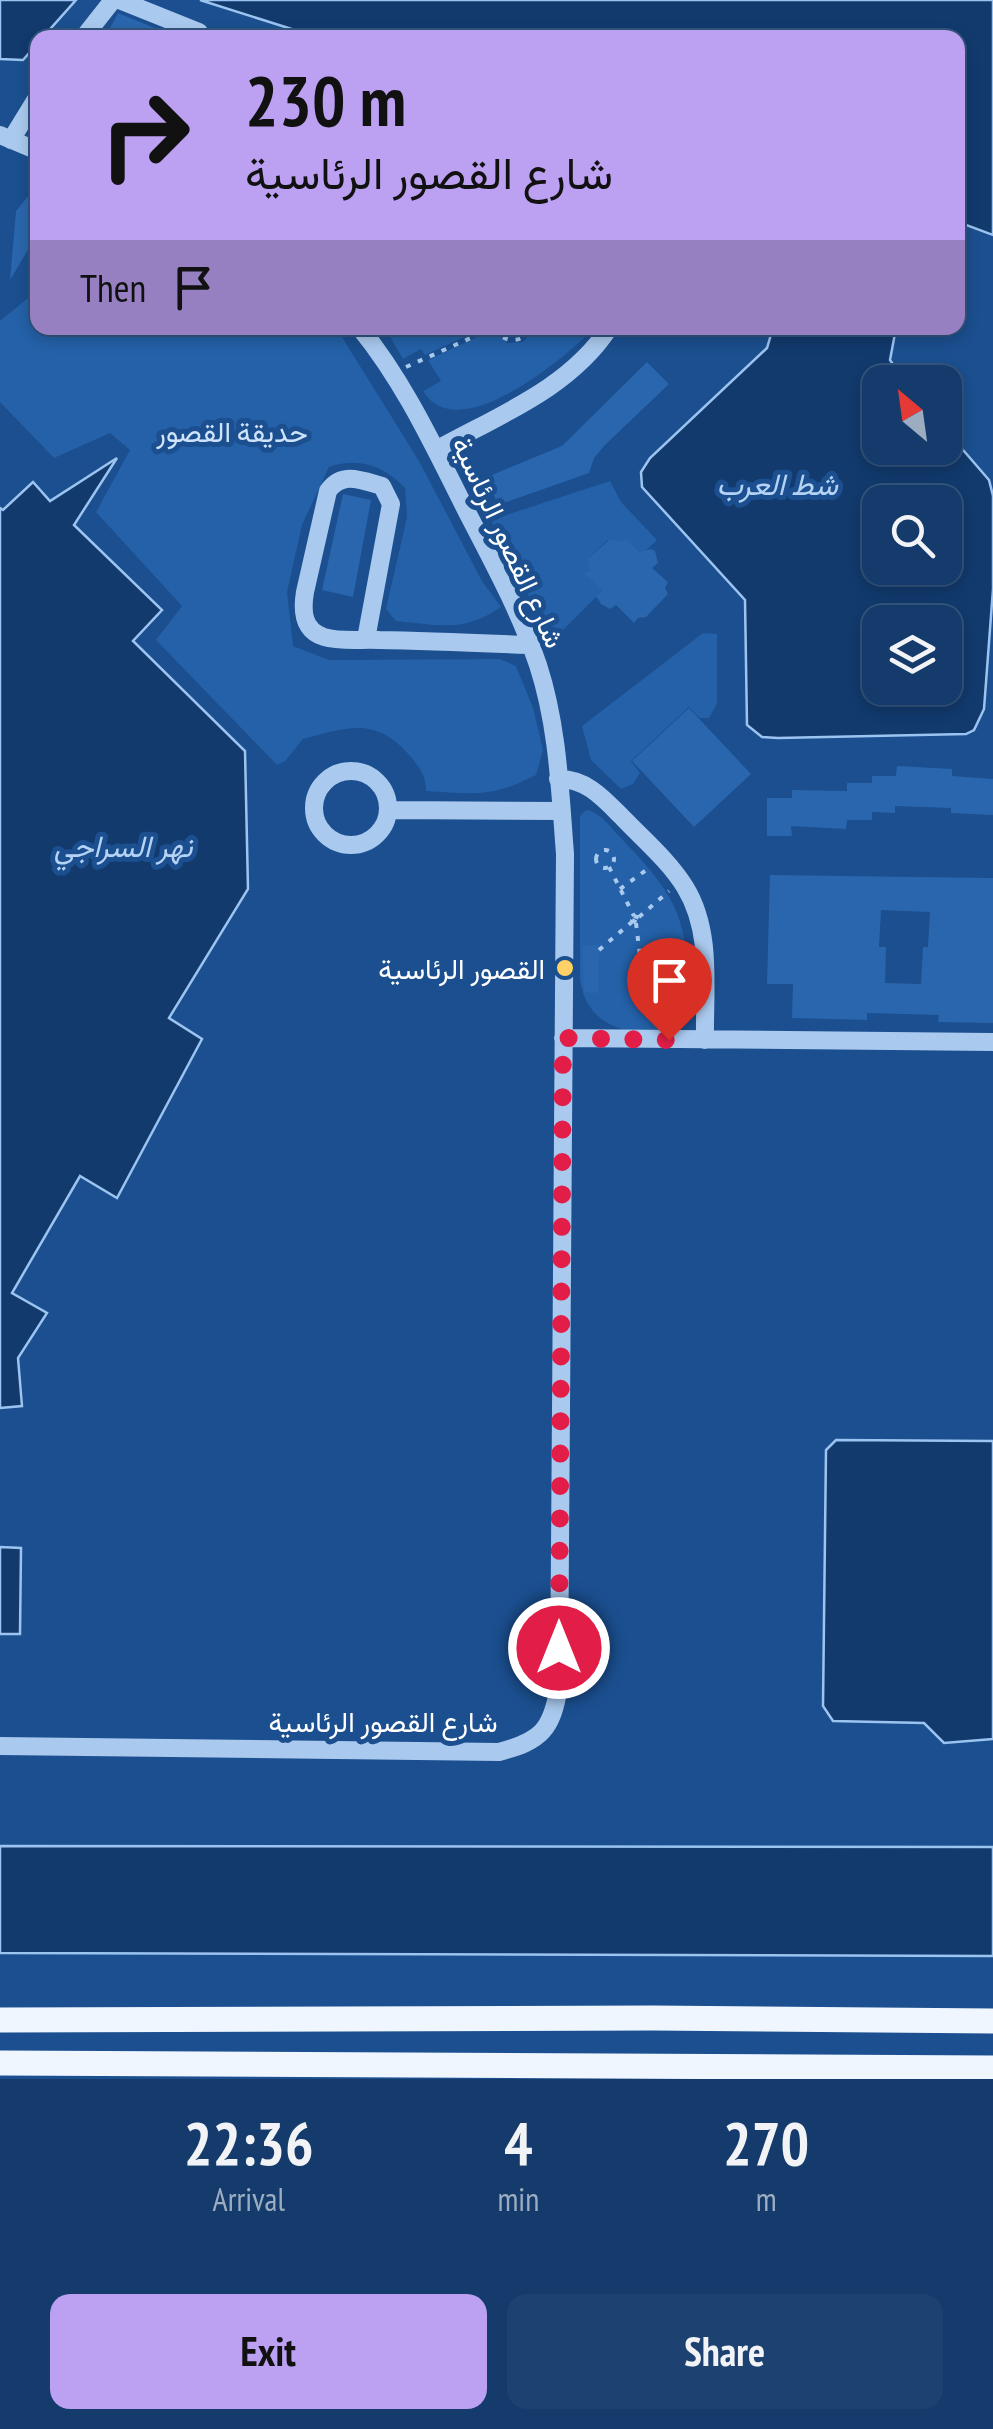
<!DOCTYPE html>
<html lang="en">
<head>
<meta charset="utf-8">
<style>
  :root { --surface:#143b6b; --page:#1d4271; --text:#f1f3f6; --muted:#9dadc1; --line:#33557e; --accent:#bca0f2 }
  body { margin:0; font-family:"PT Sans Narrow",Vazirmatn,sans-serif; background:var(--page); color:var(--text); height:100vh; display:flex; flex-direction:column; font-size:38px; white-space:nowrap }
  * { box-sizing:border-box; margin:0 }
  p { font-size:32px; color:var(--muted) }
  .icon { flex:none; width:55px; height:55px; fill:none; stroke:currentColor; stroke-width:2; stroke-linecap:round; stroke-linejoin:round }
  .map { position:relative; height:2079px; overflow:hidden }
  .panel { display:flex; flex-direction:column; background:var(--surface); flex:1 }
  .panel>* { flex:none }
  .guide { position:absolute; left:30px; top:30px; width:935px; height:305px; border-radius:20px; box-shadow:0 5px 15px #0003,0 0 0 2px var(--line); background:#bca0f2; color:#111; overflow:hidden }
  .needle { width:65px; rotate:331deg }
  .buttons { position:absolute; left:862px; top:365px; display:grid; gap:20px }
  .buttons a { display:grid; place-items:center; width:100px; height:100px; border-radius:20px; background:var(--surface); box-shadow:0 5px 15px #0003,0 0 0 2px var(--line); font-size:50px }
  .pin { position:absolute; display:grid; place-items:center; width:85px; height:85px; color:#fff; margin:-102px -42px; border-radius:50% 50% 50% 0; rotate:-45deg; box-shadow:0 0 10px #0007 }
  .pin .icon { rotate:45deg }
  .me { position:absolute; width:110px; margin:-55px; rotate:0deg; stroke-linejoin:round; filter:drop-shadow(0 0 8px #0008) }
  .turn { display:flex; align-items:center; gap:35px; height:210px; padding:0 50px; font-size:45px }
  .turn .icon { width:130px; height:130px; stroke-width:2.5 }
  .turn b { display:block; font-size:70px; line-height:85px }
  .then { display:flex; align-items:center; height:95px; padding:0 50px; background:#0003; gap:20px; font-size:38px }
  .eta { display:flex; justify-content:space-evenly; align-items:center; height:170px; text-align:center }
  .eta b { font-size:60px; font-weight:800; line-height:70px }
  .primary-button { display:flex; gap:20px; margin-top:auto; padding:20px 50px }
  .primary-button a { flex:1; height:115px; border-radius:20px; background:var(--accent); color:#111; font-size:40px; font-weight:800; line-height:115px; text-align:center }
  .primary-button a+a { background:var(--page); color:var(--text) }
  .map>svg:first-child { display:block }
</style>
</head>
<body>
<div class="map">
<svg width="993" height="2079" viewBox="0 0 993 2079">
  <rect width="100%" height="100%" fill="#1b4f8f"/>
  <path fill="#2461a8" d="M37,277L38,328L337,329L419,461L482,581L501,607C463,633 440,625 396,621L386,609L407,517L405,488C383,465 359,457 329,467L302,525L287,592L293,646L329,660L500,659L516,666L533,708L543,750L536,775C491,798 475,794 426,791C426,776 420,768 410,756C376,716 348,727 303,739L285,761L277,765L156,640L182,606L96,512L130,450L110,433L54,458L0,402V321L28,298Z
    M385,328H484L425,355L421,349L403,359Z
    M536,328H594C565,359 457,448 423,391L441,381L428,360L492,330L508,343L523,342Z
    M610,481L621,502L657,540L641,555L626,540L622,544L608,540L590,557L594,565L588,577L602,591L559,634L531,602L491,520Z
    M703,633L717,634V703L709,718H700L689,707L631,761L640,773L633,784L621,789L591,760L582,726Z
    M586,810C601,812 610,827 621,838C668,887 691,916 686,987C685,1004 687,1017 672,1028C630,1039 586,1027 580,979V816Z"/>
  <path fill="#123a6d" stroke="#9cc4f0" stroke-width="2.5" fill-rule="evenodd" d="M0,0H76L43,37L38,38L37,44L23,60L0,59Z
    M200,0H993V235L958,222V38H320Z
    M773,328H896L890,360L905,382H880V448H945V429L989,480L993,496V589L984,709L974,730L966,734L778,738L762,737L747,725L745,600L642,487L641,472L650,458L767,348ZM945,502V568H880V502ZM945,622V688H880V622Z
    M117,458L74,525L162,610L133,641L245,751L248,889L169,1018L202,1039L117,1198L80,1176L12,1293L47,1313L18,1358L22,1406L0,1408V508L3,510L33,482L50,501Z
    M836,1440L993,1441V1739L944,1743L924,1723L833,1721L823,1706L826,1450Z
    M0,1547L21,1548L20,1634H0Z
    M0,1846L993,1847V1956L0,1953Z"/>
  <path fill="#2a66ad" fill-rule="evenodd" d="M118,13L162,31L160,38H105Z
    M38,184V233L10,280L16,211Z
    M647,362L669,384L605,445L594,458L589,473L498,505L487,477L562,446Z
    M343,494L371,500L353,597L322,590Z
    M610,539L620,542L626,539L639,552L651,549L655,551L658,563L652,568L668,582L665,588L668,594L646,617L638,618L634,623L616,605L610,609L601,604L596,596L602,591L584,573L590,571L588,559Z
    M689,708L751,774L694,827L632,761Z
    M897,766L952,769V776L993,779V815L951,813V808L895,806V813L872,812V820H847L846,829L791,826L792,836H767V798H792V790L847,791V783H872V776H896Z
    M770,875L993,878V1023L938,1022L939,1015L867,1013V1020L792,1018L793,984H767ZM881,910L930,912L928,947H923L921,984L885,983L886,947H879Z
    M599,945L598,993L584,992L582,946Z"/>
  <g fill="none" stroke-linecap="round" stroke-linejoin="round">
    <path stroke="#a9c9ee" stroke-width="4" stroke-dasharray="5 8" stroke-linecap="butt" d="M494,328C504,344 522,344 532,328
      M406,367L493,328
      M596 859a9 9 0 1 1 18 0a9 9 0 1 1-18 0Z
      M609,867L634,916
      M620,889L649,868
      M634,916L640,918L637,923L632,920Z
      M639,917L669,891
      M636,923L647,1015
      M599,950L633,921
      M642,980L687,975"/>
    <path stroke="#a9c9ee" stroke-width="18" d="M119,0L199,32L197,38
      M83,38L113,0
      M0,135L38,151
      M11,140L38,96
      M436,450C497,416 569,389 609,328
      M366,639L391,504L382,486C361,480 342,471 328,491L305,592C302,610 302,630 324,637C340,642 363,639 379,640C429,641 479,643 529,645
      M314 808a37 37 0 1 1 74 0a37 37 0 1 1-74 0Z
      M558,779C586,778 604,799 623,818C644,840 669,861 685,887C713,932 704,990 705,1040
      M389,810L561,811
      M563,1038L993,1042
      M0,1746L499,1752C541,1741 552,1730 559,1686L565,854C560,791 558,726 538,665C520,612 493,562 467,512C435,449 405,383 360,328"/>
    <path stroke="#f0f6ff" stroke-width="25" d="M0,2020L653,2018L993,2021
      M0,2063L993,2068"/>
  </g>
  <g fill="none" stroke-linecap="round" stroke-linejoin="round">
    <path stroke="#e11d48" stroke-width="18" stroke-dasharray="0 32.4" d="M559,1648L563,1038L669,1040"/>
  </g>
  <circle fill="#ffd166" stroke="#1b4f8f" stroke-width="4" cx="565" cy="968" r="10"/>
  <g text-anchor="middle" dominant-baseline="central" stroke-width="10" stroke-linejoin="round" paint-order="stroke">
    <g font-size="28" fill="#cfe3fa" stroke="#1b4f8f">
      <text x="232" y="431">حديقة القصور</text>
    </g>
    <g font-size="28" fill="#fff" stroke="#1b4f8f">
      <text transform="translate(509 542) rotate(65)">شارع القصور الرئاسية</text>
      <text x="383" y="1721">شارع القصور الرئاسية</text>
    </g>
    <g font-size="28" fill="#fff" stroke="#1b4f8f" text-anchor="end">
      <text x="545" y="968">القصور الرئاسية</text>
    </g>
    <g font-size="30" font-style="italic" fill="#b5d3f5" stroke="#1b4f8f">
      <text x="777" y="483">شط العرب</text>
      <text x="123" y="845">نهر السراجي</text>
    </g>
  </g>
</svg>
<div class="buttons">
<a><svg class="needle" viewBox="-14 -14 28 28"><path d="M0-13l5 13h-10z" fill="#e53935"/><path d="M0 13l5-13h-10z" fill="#9dadc1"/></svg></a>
<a><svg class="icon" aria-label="search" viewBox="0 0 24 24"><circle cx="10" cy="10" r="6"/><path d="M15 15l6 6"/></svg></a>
<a><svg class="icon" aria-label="layers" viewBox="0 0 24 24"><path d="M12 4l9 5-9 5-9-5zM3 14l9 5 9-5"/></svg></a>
</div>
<div class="pin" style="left:669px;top:1040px;background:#d93025"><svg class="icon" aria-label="arrive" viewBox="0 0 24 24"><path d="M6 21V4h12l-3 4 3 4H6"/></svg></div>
<svg class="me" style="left:559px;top:1648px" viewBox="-20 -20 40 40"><circle r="17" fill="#e11d48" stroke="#fff" stroke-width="3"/><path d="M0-11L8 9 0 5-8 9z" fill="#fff"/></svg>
<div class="guide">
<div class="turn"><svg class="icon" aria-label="right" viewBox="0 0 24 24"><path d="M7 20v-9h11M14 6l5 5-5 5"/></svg><div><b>230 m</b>شارع القصور الرئاسية</div></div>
<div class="then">Then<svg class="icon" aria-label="arrive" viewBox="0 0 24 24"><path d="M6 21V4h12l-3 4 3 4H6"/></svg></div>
</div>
</div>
<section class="panel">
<div class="eta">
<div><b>22:36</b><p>Arrival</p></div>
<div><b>4</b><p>min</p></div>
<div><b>270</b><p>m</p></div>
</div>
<div class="primary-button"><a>Exit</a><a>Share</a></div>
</section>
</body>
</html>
